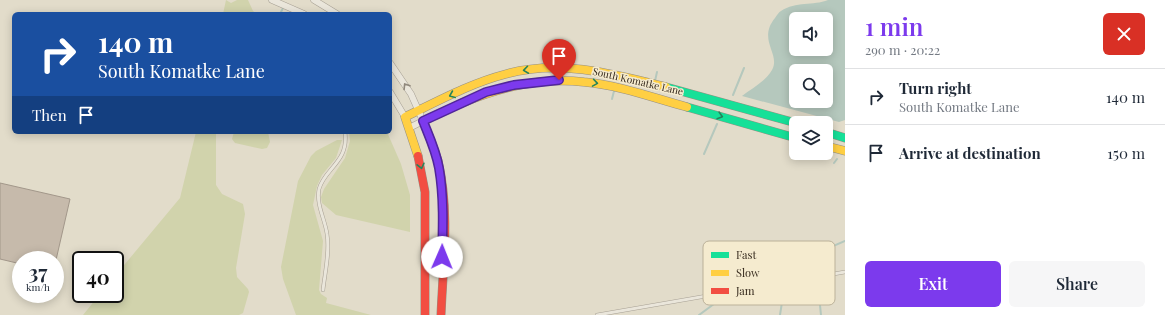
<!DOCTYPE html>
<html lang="en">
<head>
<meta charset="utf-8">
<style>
  :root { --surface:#fff; --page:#f6f6f7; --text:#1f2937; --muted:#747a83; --line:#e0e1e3; --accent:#7c3aed }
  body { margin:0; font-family:"Playfair Display",serif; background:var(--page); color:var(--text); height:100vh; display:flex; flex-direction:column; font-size:15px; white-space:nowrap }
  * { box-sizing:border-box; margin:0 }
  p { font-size:13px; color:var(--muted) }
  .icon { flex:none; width:22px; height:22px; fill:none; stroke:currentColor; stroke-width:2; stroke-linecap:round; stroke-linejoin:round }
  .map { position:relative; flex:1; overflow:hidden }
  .sheet { display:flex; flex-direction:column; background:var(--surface); width:320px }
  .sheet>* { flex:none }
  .hud { position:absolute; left:12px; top:12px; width:380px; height:122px; border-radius:6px; box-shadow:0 2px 10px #0003; background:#1a4fa0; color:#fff; overflow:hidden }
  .controls { position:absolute; left:789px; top:12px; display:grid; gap:8px }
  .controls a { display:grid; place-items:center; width:44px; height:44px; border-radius:6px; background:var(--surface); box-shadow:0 2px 10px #0003; font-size:20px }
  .speed { position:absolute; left:12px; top:251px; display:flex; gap:8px; font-size:20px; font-weight:700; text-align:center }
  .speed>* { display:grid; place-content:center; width:52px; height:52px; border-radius:50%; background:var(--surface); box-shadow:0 2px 10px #0003; line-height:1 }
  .speed small { font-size:10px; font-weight:400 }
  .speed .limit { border:2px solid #111; border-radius:6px; background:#fff; color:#111 }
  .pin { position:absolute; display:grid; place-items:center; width:34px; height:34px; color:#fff; margin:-41px -17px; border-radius:50% 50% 50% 0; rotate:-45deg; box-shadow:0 0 4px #0007 }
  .pin .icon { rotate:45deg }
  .me { position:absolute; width:44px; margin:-22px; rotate:1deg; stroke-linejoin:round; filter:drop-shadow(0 0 3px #0008) }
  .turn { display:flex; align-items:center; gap:14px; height:84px; padding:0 20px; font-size:18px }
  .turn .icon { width:52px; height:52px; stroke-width:2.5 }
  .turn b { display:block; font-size:28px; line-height:34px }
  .then { display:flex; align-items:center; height:38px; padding:0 20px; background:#0003; gap:8px; font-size:15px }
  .round { display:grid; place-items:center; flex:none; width:42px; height:42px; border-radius:6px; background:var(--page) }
  .head { display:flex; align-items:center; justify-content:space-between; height:68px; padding:0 20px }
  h1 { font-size:24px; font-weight:600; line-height:30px; color:var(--accent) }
  .action { display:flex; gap:8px; margin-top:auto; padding:8px 20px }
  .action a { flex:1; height:46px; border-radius:6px; background:var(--accent); color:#fff; font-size:16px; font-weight:600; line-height:46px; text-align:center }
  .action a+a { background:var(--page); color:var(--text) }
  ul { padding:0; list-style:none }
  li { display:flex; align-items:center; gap:12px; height:56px; padding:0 20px; border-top:1px solid var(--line) }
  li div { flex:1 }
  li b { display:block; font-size:15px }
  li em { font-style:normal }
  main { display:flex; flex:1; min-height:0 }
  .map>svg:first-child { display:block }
</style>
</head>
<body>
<main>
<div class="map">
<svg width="845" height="315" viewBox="0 0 845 315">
  <rect width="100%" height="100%" fill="#e2dcca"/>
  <path fill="#d1d3ac" d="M226,0L231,3L237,0H248L253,11L257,14H223Z
    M196,132H216V185L222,194L243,204L245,214L236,268L237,277L248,289L249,292L243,313L239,315H83L100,294H115V276L180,198Z
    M234,132H268L270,142L267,148L262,149L235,143L232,139Z
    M349,132H387L401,164L410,195V232L336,215L322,203L321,197L324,189L345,158L350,141Z
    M337,140H342L336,158L322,175L317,186L313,205L323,241L319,290L321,294L327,298L326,303L371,315H296L283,279L281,267L298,181L311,156L316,151Z"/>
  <path fill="#b5c8bd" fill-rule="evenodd" d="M828,0H845V120L839,122L742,96C752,88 766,81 772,70C781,54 757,40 775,18C777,15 779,12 781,11C796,1 813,6 828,0ZM796,19H826V49H796ZM796,71H826V101H796Z"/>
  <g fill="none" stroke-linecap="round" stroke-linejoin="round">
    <path stroke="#b5c8bd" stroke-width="2" d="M280,14L283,8
      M655,81L657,72
      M733,95L744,68
      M612,99L614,91
      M704,154L717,124
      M834,163L837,159
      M820,305L821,315
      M699,315L745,281L773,268L794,263L845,241
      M780,315L785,283L790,263"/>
  </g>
  <path fill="#c6baab" stroke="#a2978a" d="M0,183L70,199L56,260H21V264L0,259Z"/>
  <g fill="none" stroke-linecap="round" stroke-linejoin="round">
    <g stroke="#a7a094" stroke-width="4">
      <path id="lane" d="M323,290C325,272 330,252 327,234C325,219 316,205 319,189C325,168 349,162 345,132
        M597,315L845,272"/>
    </g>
    <g stroke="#a7a094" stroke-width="7">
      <path id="street" d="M272,0L304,14
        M314,0L337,14
        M390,63L411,94L423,121L409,128
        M390,92L405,117"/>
    </g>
    <g stroke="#979083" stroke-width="9">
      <path id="fast" d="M666,87L796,123
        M687,107L796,138
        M826,132L845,138"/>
    </g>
    <g stroke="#979083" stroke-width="9">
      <path id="slow" d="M462,103C502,87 541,77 584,82C619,85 654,98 687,107
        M826,146L845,151
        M418,156L405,117C438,101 471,83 506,74C560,59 614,74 666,87"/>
    </g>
    <g stroke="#979083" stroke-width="9">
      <path id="jam" d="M418,156L425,192V315
        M441,315C443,265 450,211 438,161C434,147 428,134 423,121L462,103"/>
    </g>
    <use href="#lane" stroke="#eae6db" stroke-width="3"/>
    <use href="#street" stroke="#eae6db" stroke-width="6"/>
    <use href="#fast" stroke="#16e098" stroke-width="8"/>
    <use href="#slow" stroke="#ffcf43" stroke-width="8"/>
    <use href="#jam" stroke="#f24e42" stroke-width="8"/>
  </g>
  <defs><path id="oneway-chevron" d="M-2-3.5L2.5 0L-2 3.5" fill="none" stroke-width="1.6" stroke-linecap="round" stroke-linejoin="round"/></defs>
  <g stroke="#26845a">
    <use href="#oneway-chevron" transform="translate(526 70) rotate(172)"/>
    <use href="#oneway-chevron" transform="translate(595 83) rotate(9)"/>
    <use href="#oneway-chevron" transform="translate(452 95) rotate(157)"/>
    <use href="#oneway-chevron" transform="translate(720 116) rotate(16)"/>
    <use href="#oneway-chevron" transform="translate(421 166) rotate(77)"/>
  </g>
  <use stroke="#90887c" href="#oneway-chevron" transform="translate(406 86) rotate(-122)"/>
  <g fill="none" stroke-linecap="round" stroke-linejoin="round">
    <g stroke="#51269a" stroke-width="10">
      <path id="route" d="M442,257C443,227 444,197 439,168C436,151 429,136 423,121L486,92L514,85L559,80"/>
    </g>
    <use href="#route" stroke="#7c3aed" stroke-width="7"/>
  </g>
  <g text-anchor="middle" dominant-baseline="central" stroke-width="3" stroke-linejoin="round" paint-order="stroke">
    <g font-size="10" fill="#35291c" stroke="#f5ebcf">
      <text transform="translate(638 81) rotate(13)">South Komatke Lane</text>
    </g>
  </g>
  <rect x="703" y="241" width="132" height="64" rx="6" fill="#f5ebcf" stroke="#bbb199" stroke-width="1"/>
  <rect x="711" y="252" width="18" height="6" fill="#16e098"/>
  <rect x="711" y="270" width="18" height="6" fill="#ffcf43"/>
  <rect x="711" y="288" width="18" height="6" fill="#f24e42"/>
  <g font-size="11" fill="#35291c">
    <text x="736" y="259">Fast</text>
    <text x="736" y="277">Slow</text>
    <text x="736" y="295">Jam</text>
  </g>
</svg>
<div class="controls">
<a><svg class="icon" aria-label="sound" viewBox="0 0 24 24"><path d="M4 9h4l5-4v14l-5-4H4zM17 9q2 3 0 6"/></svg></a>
<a><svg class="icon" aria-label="search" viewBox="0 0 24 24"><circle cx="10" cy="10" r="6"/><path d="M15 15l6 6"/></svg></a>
<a><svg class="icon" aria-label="layers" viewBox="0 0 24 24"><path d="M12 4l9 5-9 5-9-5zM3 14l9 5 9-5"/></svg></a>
</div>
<div class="speed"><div>37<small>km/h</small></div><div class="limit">40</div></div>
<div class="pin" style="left:559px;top:80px;background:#d93025"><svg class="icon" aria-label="arrive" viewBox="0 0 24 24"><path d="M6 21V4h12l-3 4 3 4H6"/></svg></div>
<svg class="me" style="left:442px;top:257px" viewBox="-20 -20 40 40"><circle r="19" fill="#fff"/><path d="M0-13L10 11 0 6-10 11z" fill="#7c3aed"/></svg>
<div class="hud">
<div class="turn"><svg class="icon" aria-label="right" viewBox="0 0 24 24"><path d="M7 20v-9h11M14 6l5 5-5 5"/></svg><div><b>140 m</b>South Komatke Lane</div></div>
<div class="then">Then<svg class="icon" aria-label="arrive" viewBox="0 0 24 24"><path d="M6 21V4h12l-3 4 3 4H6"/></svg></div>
</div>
</div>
<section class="sheet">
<div class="head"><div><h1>1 min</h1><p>290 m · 20:22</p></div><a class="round" style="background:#d93025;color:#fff"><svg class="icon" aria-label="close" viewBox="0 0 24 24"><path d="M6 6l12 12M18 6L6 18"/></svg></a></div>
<ul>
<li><svg class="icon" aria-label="right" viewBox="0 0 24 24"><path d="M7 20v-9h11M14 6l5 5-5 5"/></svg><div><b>Turn right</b><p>South Komatke Lane</p></div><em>140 m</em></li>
<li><svg class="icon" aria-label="arrive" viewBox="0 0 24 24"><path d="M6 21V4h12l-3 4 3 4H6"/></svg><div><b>Arrive at destination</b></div><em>150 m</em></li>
</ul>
<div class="action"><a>Exit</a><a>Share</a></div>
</section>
</main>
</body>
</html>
